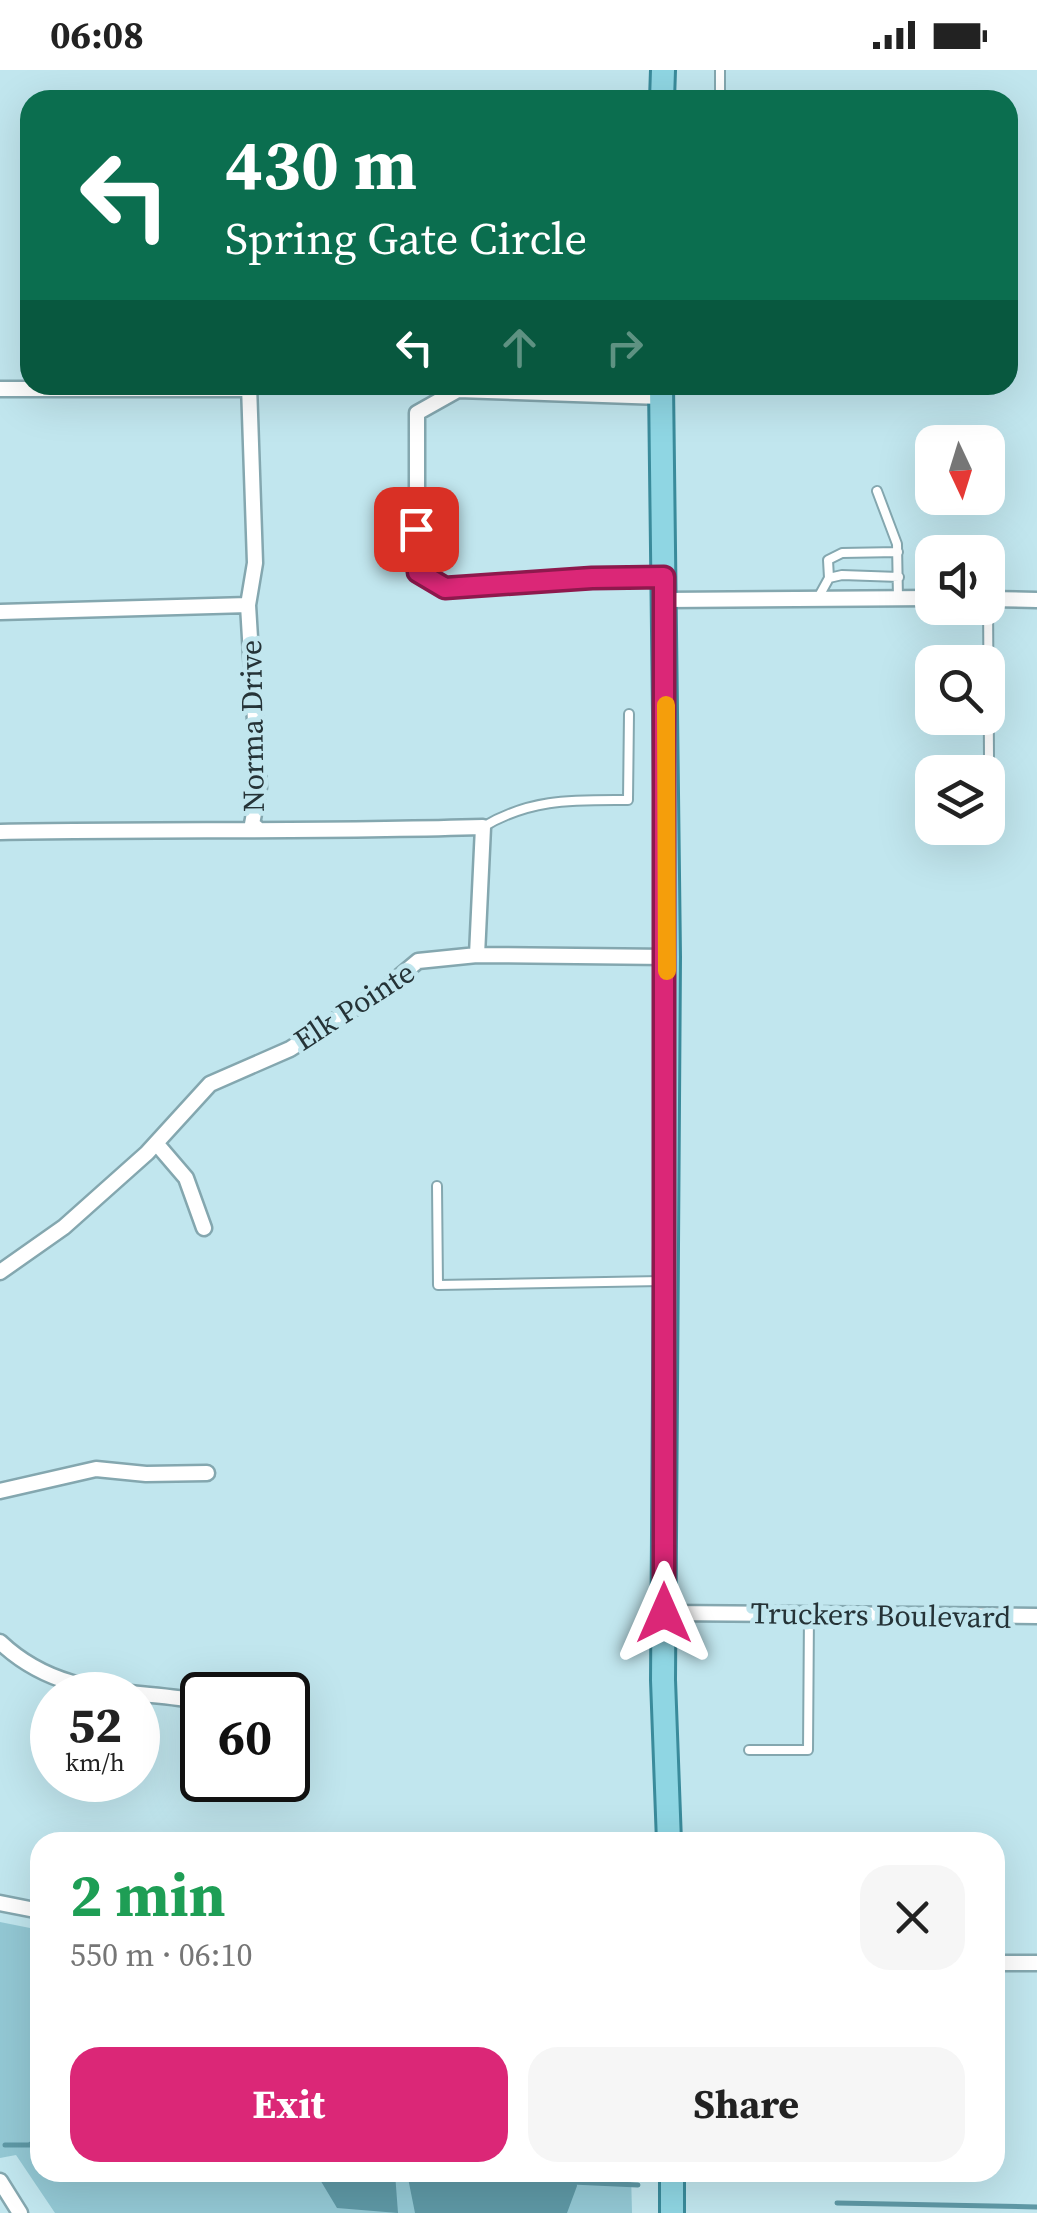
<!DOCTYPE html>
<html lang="en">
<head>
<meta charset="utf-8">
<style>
  :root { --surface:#fff; --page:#f6f6f6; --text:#222; --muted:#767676; --accent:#db2777 }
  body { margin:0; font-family:"Source Serif 4",serif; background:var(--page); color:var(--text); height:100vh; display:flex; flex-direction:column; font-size:38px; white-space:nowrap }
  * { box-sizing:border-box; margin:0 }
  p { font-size:32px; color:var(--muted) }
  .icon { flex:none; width:55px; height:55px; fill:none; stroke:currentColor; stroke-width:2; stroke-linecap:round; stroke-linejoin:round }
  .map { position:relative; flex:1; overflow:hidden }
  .panel { position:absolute; left:30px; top:1762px; width:975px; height:350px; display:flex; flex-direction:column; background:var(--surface); border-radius:30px; box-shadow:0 10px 40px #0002 }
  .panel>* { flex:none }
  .guide { position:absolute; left:20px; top:20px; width:998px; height:305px; border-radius:30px; box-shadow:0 10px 40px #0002; background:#0b6e4f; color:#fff; overflow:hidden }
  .needle { width:65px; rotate:176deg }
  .controls { position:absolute; left:915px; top:355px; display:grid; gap:20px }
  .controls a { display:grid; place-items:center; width:90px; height:90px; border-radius:20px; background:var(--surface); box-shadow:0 10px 40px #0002; font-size:50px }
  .speed { position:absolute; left:30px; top:1602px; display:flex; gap:20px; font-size:50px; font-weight:700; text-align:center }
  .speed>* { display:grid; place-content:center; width:130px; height:130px; border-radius:50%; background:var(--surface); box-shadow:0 10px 40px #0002; line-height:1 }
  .speed small { font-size:25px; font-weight:400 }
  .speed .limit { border:5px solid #111; border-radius:15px; background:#fff; color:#111 }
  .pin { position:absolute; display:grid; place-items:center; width:85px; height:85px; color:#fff; margin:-42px; border-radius:20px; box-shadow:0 5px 15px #0006 }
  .me { position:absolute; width:110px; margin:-55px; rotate:0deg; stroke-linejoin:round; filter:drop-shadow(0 0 8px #0008) }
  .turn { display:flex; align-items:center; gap:35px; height:210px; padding:0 40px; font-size:45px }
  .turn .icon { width:130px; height:130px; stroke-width:2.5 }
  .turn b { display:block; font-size:70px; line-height:85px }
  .lanes { display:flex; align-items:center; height:95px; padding:0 40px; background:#0003; justify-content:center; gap:50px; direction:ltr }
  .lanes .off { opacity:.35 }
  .round { display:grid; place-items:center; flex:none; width:105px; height:105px; border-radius:30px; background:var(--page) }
  .headline { display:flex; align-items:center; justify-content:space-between; height:170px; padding:0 40px }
  h1 { font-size:60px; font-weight:700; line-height:75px; color:#1e9e55 }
  .cta { display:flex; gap:20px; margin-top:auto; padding:20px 40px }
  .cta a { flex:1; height:115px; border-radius:30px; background:var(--accent); color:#fff; font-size:40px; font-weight:700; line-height:115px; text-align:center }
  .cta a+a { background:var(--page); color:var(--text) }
  .status { display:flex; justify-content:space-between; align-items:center; height:70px; padding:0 50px; background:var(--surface); direction:ltr }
  .status svg { height:28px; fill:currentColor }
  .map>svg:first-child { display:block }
</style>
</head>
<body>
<div class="status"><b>06:08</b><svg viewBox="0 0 49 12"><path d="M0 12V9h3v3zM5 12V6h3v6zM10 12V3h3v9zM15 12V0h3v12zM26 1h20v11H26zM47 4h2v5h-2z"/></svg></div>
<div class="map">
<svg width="1037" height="2143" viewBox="0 0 1037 2143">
  <rect width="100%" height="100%" fill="#c1e6ee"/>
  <path fill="#93c8d4" d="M0,1852L40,1860V2102L631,2103L632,2143H55L16,2085L0,2088Z"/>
  <path fill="#5e98a5" d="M316,2103H395L398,2143L337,2138Z
    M407,2103H575L577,2116L567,2143H415Z"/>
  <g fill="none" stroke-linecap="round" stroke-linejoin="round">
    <path stroke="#5e98a5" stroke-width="5" d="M5,2075H29L40,2069
      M572,2112L638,2115
      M837,2133L1037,2137"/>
    <g stroke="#84a7af" stroke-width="12">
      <path id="lane" d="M720,0V30
        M877,421L897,474L898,528
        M829,508L828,490L842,483L898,482
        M818,528L829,508L842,505L899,507
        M988,529L989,689
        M483,757C531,728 574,730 628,730L629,644
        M437,1116L438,1215L661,1211
        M749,1680H808L809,1543"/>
    </g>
    <g stroke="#84a7af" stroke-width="19">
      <path id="street" d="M249,315L255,493L248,535L259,717L252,754L257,758
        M0,319H249
        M661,327L458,320L417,343V502L445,518L592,508L665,507
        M988,529L1037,530
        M665,530L932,528
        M0,542L248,535
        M0,762C162,759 321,762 483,757L477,885
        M156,1073L186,1108L204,1158
        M0,1202L64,1157L147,1083L210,1014L290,979L387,917L418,891L477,885L668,887
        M0,1421L96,1399L146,1404L207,1403
        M665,1543L1037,1546
        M0,1572C59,1628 126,1619 201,1631
        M0,1833L40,1841
        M995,1893H1037
        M0,2111L20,2143"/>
    </g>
    <g stroke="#3a8b9b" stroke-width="28">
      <path id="primary" d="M662,30L663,0
        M661,315L668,887L663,1610L669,1772
        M672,2102V2143"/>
    </g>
    <use href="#lane" stroke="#fff" stroke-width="8"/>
    <use href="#street" stroke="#fff" stroke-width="14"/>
    <use href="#primary" stroke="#8fd6e3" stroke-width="22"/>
  </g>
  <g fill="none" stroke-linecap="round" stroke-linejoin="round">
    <g stroke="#8e194d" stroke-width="25">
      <path id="route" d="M416,459L418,502L445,518L592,508L664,507V1543"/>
    </g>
    <use href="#route" stroke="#db2777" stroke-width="18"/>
    <path stroke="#f59e0b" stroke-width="18" d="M666,635L667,901"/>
  </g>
  <g text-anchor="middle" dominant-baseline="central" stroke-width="10" stroke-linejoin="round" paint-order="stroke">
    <g font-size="30" fill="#253337" stroke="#c1e6ee">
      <text transform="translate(252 656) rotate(-91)">Norma Drive</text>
      <text transform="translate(354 936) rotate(-33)">Elk Pointe</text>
      <text transform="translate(881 1545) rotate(1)">Truckers Boulevard</text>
    </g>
  </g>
</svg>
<div class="controls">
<a><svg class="needle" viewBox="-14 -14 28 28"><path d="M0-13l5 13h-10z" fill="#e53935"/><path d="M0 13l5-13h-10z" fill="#767676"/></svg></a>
<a><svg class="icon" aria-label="sound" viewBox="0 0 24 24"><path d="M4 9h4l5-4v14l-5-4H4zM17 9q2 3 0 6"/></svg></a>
<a><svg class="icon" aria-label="search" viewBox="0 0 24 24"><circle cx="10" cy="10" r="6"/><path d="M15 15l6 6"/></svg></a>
<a><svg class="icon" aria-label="layers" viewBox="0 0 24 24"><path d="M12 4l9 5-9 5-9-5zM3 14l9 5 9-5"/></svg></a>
</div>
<div class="speed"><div>52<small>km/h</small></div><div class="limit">60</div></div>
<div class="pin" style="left:416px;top:459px;background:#d93025"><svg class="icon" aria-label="arrive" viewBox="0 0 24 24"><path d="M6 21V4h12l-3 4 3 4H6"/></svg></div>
<svg class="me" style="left:664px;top:1543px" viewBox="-20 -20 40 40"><path d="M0-17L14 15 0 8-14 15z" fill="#db2777" stroke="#fff" stroke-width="4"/></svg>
<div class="guide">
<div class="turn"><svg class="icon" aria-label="left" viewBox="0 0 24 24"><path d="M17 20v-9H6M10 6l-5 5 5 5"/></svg><div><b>430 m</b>Spring Gate Circle</div></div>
<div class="lanes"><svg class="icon" aria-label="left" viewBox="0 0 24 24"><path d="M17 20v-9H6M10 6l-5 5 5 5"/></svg><svg class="icon off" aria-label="ahead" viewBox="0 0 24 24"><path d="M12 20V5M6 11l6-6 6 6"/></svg><svg class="icon off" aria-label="right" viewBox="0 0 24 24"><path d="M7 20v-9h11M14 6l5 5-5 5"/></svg></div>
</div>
<section class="panel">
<div class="headline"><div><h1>2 min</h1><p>550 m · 06:10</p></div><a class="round"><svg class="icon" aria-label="close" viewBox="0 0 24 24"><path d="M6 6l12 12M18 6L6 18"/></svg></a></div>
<div class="cta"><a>Exit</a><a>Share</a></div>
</section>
</div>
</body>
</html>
